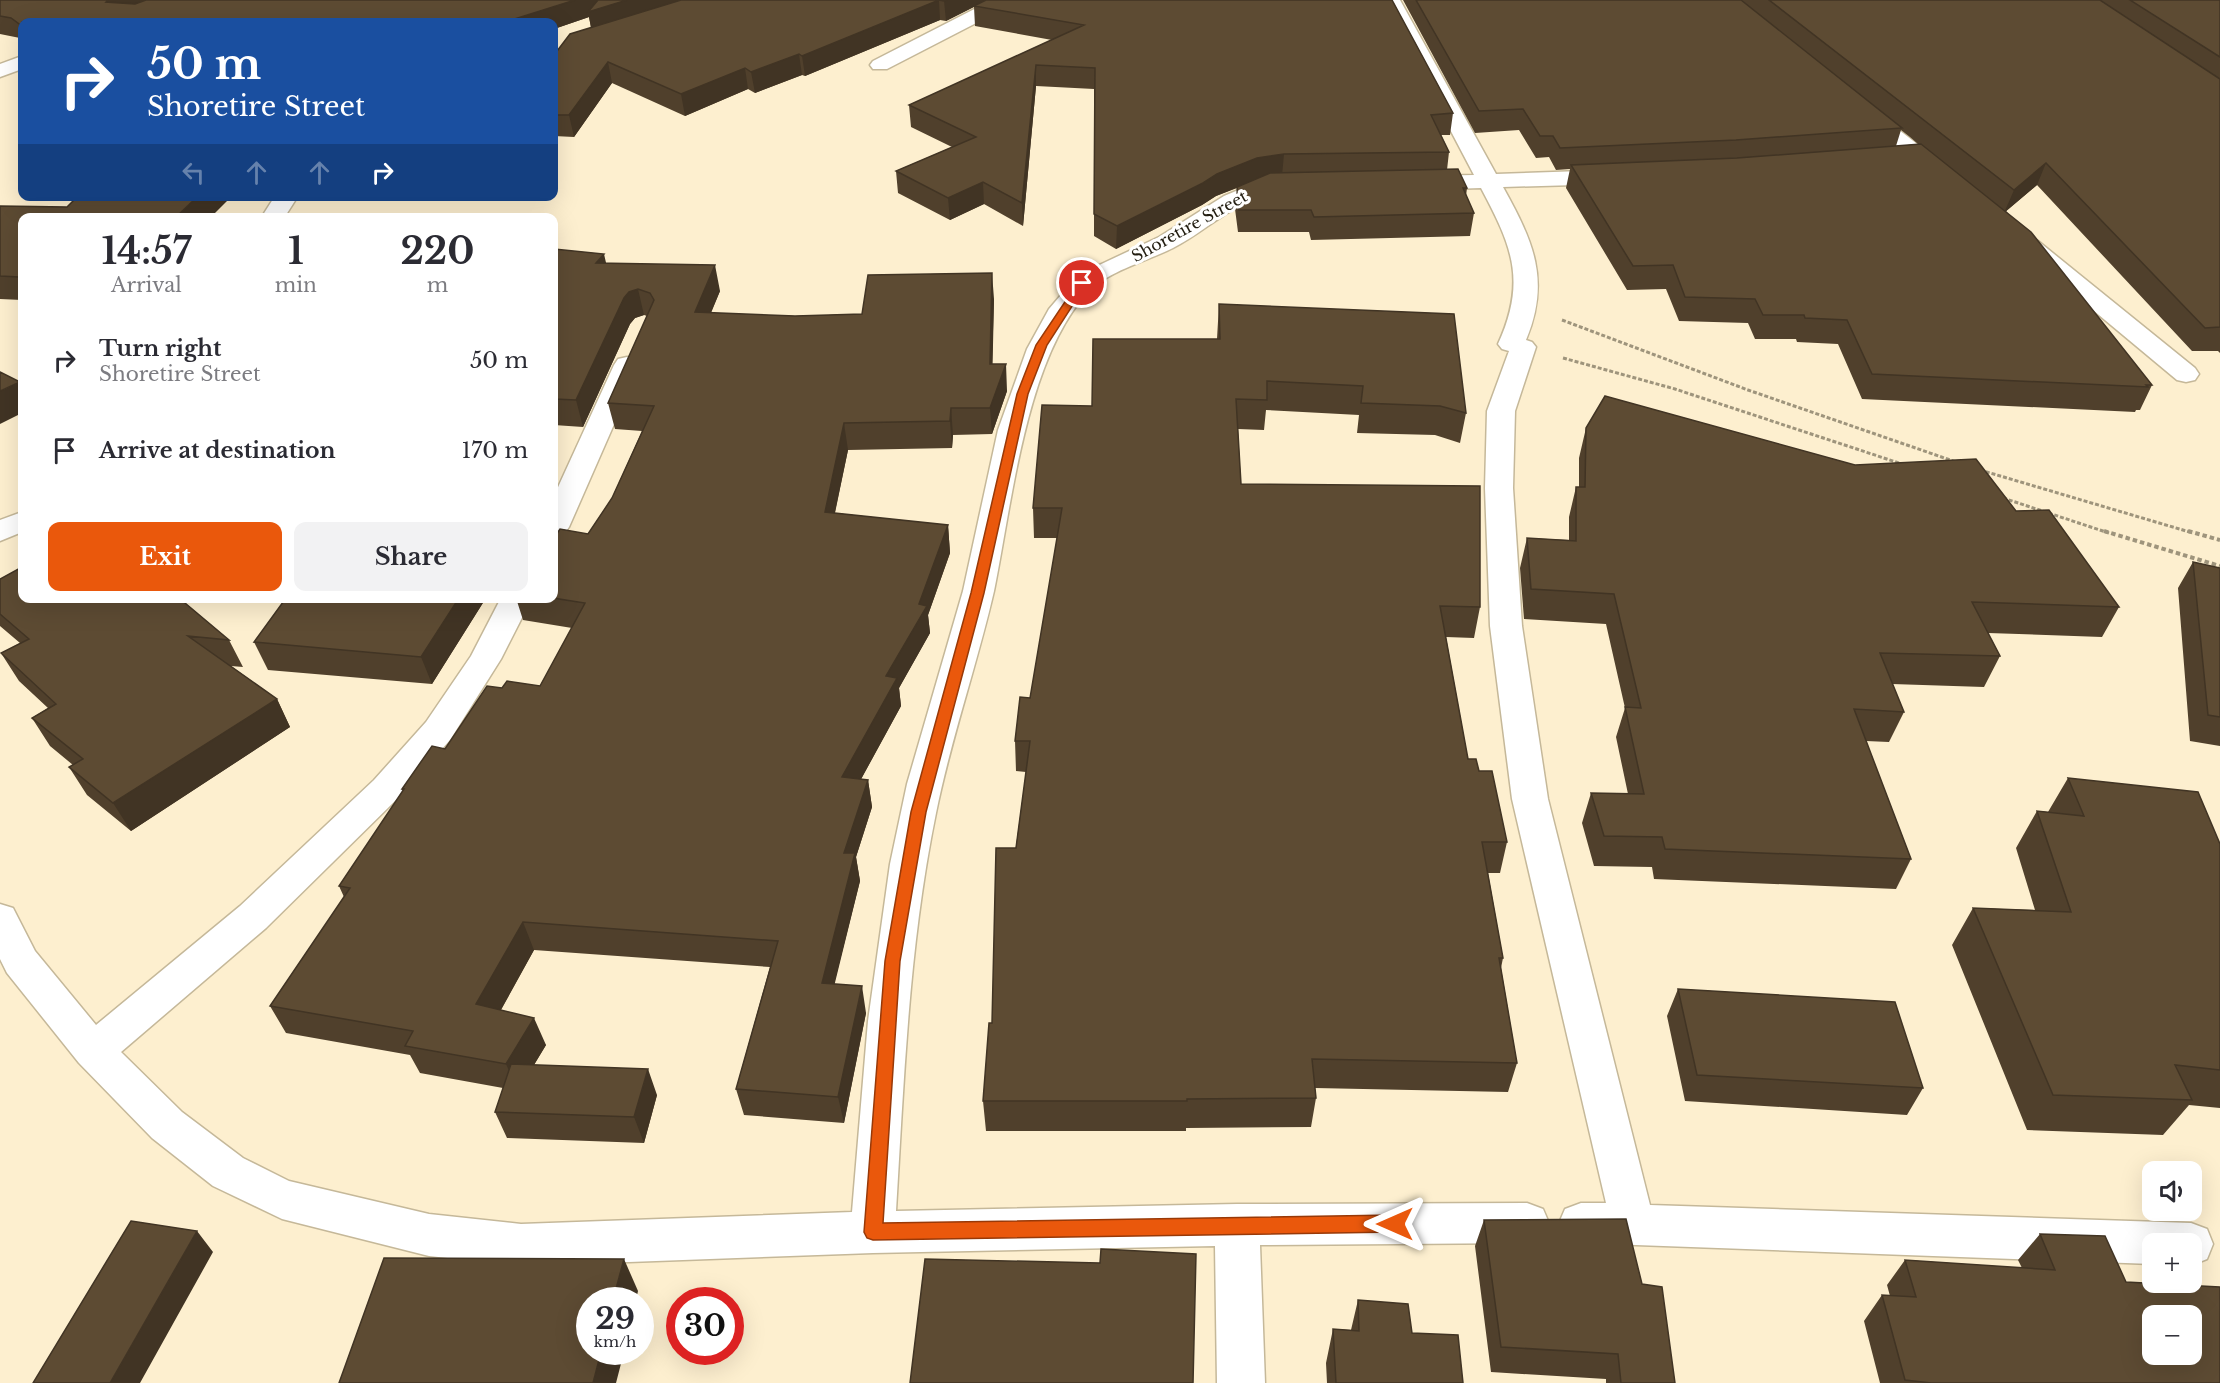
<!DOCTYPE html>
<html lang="en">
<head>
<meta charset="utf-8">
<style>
  :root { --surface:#fff; --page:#f2f2f3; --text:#2b2b33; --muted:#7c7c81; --accent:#ea580c }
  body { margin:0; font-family:"Libre Baskerville",serif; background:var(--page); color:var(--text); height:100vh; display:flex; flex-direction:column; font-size:22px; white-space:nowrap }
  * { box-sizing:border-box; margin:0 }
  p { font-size:20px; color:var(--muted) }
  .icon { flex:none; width:33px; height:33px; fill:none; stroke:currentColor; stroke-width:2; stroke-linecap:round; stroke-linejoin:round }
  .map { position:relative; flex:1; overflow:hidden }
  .side { position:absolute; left:18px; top:213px; width:540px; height:390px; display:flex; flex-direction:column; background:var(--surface); border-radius:12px; box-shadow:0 6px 24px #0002 }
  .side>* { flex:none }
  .hud { position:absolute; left:18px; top:18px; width:540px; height:183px; border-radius:12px; box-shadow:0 6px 24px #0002; background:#1a4fa0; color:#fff; overflow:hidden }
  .tools { position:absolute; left:2142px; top:1161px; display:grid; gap:12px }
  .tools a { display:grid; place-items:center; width:60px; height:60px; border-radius:12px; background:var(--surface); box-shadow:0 6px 24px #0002; font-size:30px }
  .speed { position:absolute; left:576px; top:1287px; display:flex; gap:12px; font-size:30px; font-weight:700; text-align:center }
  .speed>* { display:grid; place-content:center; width:78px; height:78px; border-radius:50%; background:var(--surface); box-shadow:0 6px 24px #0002; line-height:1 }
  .speed small { font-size:15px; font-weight:400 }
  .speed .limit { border:9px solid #d22; background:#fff; color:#111 }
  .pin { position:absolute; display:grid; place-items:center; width:51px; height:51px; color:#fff; margin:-26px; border:3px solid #fff; border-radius:50%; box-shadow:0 2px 6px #0007 }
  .me { position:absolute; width:66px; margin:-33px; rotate:270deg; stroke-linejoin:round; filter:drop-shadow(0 0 4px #0008) }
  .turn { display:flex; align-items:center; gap:21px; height:126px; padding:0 30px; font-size:27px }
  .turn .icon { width:78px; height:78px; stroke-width:2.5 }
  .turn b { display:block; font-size:42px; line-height:51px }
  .lanes { display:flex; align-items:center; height:57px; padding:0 30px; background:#0003; justify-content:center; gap:30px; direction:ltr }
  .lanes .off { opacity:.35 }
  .eta { display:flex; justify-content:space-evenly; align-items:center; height:102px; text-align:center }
  .eta b { font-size:36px; font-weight:800; line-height:42px }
  .action { display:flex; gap:12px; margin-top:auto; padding:12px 30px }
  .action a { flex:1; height:69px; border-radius:12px; background:var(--accent); color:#fff; font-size:24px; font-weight:800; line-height:69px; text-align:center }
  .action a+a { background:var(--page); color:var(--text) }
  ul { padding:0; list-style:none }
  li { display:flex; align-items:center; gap:18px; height:90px; padding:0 30px }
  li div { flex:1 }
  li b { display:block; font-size:22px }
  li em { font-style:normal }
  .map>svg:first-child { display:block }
</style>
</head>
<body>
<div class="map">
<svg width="2220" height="1383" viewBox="0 0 2220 1383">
  <rect width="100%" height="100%" fill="#fdefcf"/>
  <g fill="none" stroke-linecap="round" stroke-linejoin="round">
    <g stroke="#c5b899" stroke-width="3">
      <path id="street" d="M992,0H1015L1013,4L887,69H873L870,65L873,61Z
        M1382,0H1400L1496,174L1611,170L1619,172L1622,177L1619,182L1611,184L1503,187C1533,241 1551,280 1526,340L1532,342L1536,347L1515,411L1513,488L1522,626L1548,799L1650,1205L2191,1223L2207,1229L2213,1244L2207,1259L2192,1265V1244H2152V1264L1581,1243L1565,1237L1559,1223L1565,1209L1581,1203H1606L1512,799L1490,626L1485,488L1487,411L1509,351L1502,349L1498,344C1527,281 1512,246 1481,188L1420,190L1412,188L1409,183L1412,178L1420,176L1474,175Z
        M22,56V69L0,77V64Z
        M1864,106L1871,108L1949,169L1952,174L1949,179L1941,181L1933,179L1857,116L1854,112L1857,108Z
        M1279,178L1287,180L1290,185L1287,190C1275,193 1264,194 1253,199C1224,211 1201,234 1173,248C1149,260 1107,272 1089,291C1026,357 1012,503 994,591C977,665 951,738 936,813C909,944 904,1078 896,1211L1237,1204L1527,1203L1543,1209L1549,1223L1543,1237L1527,1243L1260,1245L1265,1383H1217L1215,1246L873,1253L521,1266L429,1256L282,1219L213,1186L152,1138L79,1063L7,973L0,959V904L13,908L35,951L96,1025L240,906L374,780L426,722L471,656L501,598H532L501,659L450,740L398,798L266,928L121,1052L182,1112L243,1158L289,1181L429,1214L521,1224L852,1212L868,1021L890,864L907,784L963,591L998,430L1027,349L1049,309L1078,275L1159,237L1224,196L1253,184Z
        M275,196H298L284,218H261Z
        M2030,239L2038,241L2195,368L2199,374L2195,380L2186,382L2177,380L2022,251L2018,246L2022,241Z
        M627,357L636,359L640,365L569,527L564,534L554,536V496L614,365L618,359Z
        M22,512V532L0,541V520Z"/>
    </g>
    <path stroke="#9e947c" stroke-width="3" stroke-dasharray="4 2" stroke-linecap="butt" d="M1562,320L1748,390L1956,462
      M1563,358L1675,389L1902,464
      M1980,470L2193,533
      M2003,498L2109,533"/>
    <path stroke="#9e947c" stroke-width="4" stroke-dasharray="4.5 3" stroke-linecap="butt" d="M2104,531L2220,566
      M2188,531L2220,540"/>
    <use href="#street" fill="#fff" fill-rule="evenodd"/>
  </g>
  <path fill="#50402c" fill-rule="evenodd" d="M0,0H1392L1453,113L1450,135H1441L1449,152L1447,170L1467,188L1466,196L1474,213L1470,236L1311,240L1309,232H1238L1235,209L1237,188L1216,196L1202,205L1116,249L1094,236V89L1036,86L1023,226L984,204L950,220L898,193L896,171L952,147L911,127L909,105L1052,40L975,26L974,7L946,21L940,20L805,76L802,75L755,93L748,89L685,116L612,83L574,137L554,136V55L591,28L589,17L554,29V22H22V39L20,38L0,34Z
    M1403,0H2220V353L2218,351H2192L2037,185L2006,211L2152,385L2140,410H2136L2135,412L1862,399L1838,344L1797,342L1796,339H1755L1748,323L1679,321L1666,289L1627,290L1566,188L1570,169L1556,170L1549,157L1536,158L1519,130L1475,133ZM1901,130L1910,137L1918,144L1896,146Z
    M227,201L22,218V300L0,299V206L67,207Z
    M554,249L606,263L720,291L711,313L795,316L862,314L994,299L992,364L1007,391L992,434L953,435L952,448L848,450L835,513L948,525L950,553L928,615L930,633L899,688L901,706L861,779L868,780L872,807L856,857L860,881L834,984L866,1013L844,1123L744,1115L736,1089L770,967L534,950L501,1010L546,1045L534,1065L657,1095L644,1143L507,1138L495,1112L503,1088L420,1073L410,1055L286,1033L270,1006L344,897L339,886L403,791L402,789L445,749L502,688L540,686L572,628L523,620L516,598H554L588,534L612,498L642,431L615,429L608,403L647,316L644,315L635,318L630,324L583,427L554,425Z
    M1219,304L1466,413L1460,443L1435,435L1357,433L1359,415L1266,410L1264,430L1238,429L1241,484L1480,607L1474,638L1446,637L1468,759L1479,771L1507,842L1500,873H1488L1503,958L1501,968L1517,1063L1508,1092L1315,1088L1316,1098L1311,1127L1186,1128V1131H986L983,1101L992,1023L1026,772L1016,771L1015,741L1030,698L1057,538H1034L1033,508L1092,406L1217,339Z
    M1586,428L2016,511L2119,607L2102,637L1988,633L2000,656L1984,687L1892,684L1904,712L1889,742L1866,741L1911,859L1896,889L1654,879L1652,867L1594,866L1582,823L1591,793L1628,794L1616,737L1625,708L1606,624L1524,619L1520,568L1527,538L1569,540V517L1576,487H1579V458Z
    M2193,562L2220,568V746L2190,741L2178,588Z
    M0,579L229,640L243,667L231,666L277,699L290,727L131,831L87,795L69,767L73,765L50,746L32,718L48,708L19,681L1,653L20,643L0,626Z
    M286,598H486L432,684L268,670L254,642Z
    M2068,778L2220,844V1108L2189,1105L2163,1135L2027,1130L1952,945L1973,908L2035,910L2016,848L2037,811L2048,812Z
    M1678,989L1923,1088L1907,1115L1685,1101L1667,1016Z
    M1484,1220L1642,1284L1675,1383H1606V1379L1491,1372L1475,1246Z
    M2040,1234L2126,1282L2220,1383H1880L1864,1321L1882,1295L1890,1296L1887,1285L1905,1260L2022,1268L2018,1260Z
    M1358,1300L1412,1333L1463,1383H1327L1326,1363L1333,1329L1351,1330Z"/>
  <path fill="#413424" d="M108,0H161L118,16L106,2Z
    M575,0H695L592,32L589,17L554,29V22H505Z
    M939,0L940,20L805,76L802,56Z
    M947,0H987L946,21L944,1Z
    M799,54L802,75L755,93L751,72Z
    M608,62L612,83L574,137L569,115Z
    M1036,65V86L1023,226L1022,203Z
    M745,68L748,89L685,116L681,94Z
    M1284,154L1282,176L1256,180L1216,196L1202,205L1116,249L1117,226L1217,174L1257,158Z
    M2046,163L2037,185L2004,213L2014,190Z
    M983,182L984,204L950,220L948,198Z
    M198,196H226L227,201L210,218H175Z
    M604,254L610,280L596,263Z
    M715,265L720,291L700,338L695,312Z
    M992,273L994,299L992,391L990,364Z
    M638,289L644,315L635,318L630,324L583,427L576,400L624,298L629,292Z
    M1006,364L1007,391L992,434L990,408Z
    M20,382L22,386V413L0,424V391Z
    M951,408L953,435L952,448L950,421Z
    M844,423L848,450L829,540L825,512Z
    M948,525L950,553L928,615L930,633L899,688L901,706L847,805L842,777L886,676L919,604Z
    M459,598H486L432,684L421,657Z
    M277,699L290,727L131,831L113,803Z
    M868,780L872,807L856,857L860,881L828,1011L822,983L844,853Z
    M523,922L534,950L489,1031L476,1004Z
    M862,986L866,1013L844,1123L838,1097Z
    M534,1018L546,1045L518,1091L506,1064Z
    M648,1069L657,1095L644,1143L634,1117Z
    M197,1231L213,1252L140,1383H110Z
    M624,1259L638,1291L636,1300H613Z
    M601,1352H624L616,1383H593Z"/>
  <path fill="#5d4b33" stroke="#413424" stroke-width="1.5" fill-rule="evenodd" d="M0,0H108L106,2L135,4L146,0H575L505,22H22V26L11,18L0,16Z
    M598,0H627L588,12Z
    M681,0H947L944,1L939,0L802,56L799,54L751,72L745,68L681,94L608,62L569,115H554V55L570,34Z
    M986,0H1392L1453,113L1431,115L1449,152L1284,154L1257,158L1217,174L1203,183L1117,226L1094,214L1095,68L1036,65L1022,203L983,182L948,198L896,171L976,137L909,105L1084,25L974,6Z
    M1416,0H1741L1902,128L1736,140L1560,148L1553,136H1540L1523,109L1479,111Z
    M1769,0H2100L2220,79V327L2205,328L2046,163L2014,190Z
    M2130,0H2220V57Z
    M1921,144L2031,232L2152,385H2146L2148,387L1872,374L1847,320L1805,318L1804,315H1763L1755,299L1685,297L1673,265L1633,266L1571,165L1737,158Z
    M1458,169L1467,188H1463L1474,213L1314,217L1311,210H1239L1237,187L1270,173Z
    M78,196H198L175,218H22V281L19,277L0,276V206L67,207Z
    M554,249L604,254L596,263L715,265L695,312L795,316L862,314L868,275L992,273L990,364H1006L990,408H951L950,421L844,423L825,512L948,525L919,604L927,606L886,676L897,678L842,777L868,780L844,853H855L822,983L862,986L838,1097L736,1089L778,941L523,922L476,1004L534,1018L506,1064L405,1046L413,1031L270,1006L350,888L339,886L404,789H402L432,746L445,749L487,686L502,688L507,681L540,686L585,603L553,598L554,538L560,529L588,534L612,498L654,406L608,403L654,300L650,293L638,289L629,292L624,298L576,400L554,399Z
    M1219,304L1454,314L1466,413L1440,406L1361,403L1363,386L1267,381V400L1236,399L1241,484L1480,486V607L1440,606L1468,759H1476L1479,771H1492L1507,842H1482L1503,958H1499L1517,1063L1312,1059L1316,1098L1187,1099V1101H983L989,1023H992L996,848H1016L1030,741H1015L1020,697L1030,698L1062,508H1033L1042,405L1092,406L1093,339H1220Z
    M0,372L20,382L0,391Z
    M1605,396L1855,465L1976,459L2016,511L2049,510L2119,607L1972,602L2000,656L1880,653L1904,712L1854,709L1911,859L1665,849L1662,837L1604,836L1591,793L1644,794L1625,707L1641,708L1614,594L1531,589L1527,538L1576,541V487H1585L1586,428Z
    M2193,562L2220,568V717L2208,715Z
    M22,567V598H179L229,640L188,636L277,699L113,803L69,767L83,759L32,718L56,704L1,653L29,639L0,614V579Z
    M286,598H459L421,657L254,642Z
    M2068,778L2198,792L2220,844V1070L2175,1065L2192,1100L2053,1095L1973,908L2071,912L2037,811L2084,816Z
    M1678,989L1895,1002L1923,1088L1697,1075Z
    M511,1064L648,1069L634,1117L495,1112Z
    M1626,1219L1642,1284L1662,1287L1675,1383H1621L1618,1354L1501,1347L1484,1220Z
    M131,1221L197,1231L110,1383H33Z
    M2040,1234L2105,1236L2126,1282L2220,1287V1383H1931L1905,1380L1882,1295L1916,1297L1905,1260L2055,1270ZM2152,1316H2192V1354H2152Z
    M1101,1249L1196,1254L1193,1383H910L925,1259L1100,1263Z
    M384,1258L624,1259L613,1300H590V1352H601L593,1383H339Z
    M1358,1300L1408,1304L1412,1333L1458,1335L1463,1383H1336L1333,1329L1359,1331Z"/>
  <path fill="#ea580c" stroke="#983908" stroke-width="1.5" d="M1082,280L1087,283L1047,345L1028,394L984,593L926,812L900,961L883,1223L1395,1215L1402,1218L1404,1224L1402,1230L1395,1232L873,1240L867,1238L864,1232L885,961L911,812L971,593L1017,394L1036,345L1079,281Z"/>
  <g text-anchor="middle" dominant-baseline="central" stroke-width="6" stroke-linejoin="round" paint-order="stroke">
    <g font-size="16" fill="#221d11" stroke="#fff">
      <text transform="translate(1189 226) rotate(-29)">Shoretire Street</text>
    </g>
  </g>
</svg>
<div class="tools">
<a><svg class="icon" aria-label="sound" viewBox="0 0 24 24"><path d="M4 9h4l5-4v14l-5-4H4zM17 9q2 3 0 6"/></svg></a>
<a>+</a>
<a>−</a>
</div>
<div class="speed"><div>29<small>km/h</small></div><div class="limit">30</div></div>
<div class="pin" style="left:1082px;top:283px;background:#d93025"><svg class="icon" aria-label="arrive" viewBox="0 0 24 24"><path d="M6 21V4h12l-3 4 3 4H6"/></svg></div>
<svg class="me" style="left:1395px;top:1224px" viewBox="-20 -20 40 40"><path d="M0-17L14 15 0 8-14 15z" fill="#ea580c" stroke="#fff" stroke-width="4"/></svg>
<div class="hud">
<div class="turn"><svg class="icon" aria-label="right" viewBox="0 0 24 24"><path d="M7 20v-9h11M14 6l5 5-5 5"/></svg><div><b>50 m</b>Shoretire Street</div></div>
<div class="lanes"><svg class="icon off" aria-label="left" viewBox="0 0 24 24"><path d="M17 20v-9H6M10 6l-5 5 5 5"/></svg><svg class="icon off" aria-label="ahead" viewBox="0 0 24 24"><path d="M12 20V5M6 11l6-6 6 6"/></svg><svg class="icon off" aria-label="ahead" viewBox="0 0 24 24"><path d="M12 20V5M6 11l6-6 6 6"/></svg><svg class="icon" aria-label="right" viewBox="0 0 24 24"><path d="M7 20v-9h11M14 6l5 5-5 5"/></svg></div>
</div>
<section class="side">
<div class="eta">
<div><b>14:57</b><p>Arrival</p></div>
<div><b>1</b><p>min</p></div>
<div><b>220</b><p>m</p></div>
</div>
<ul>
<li><svg class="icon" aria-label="right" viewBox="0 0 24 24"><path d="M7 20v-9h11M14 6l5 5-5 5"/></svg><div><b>Turn right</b><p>Shoretire Street</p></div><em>50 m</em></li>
<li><svg class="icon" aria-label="arrive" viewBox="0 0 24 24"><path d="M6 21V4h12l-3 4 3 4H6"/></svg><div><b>Arrive at destination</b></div><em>170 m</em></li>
</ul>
<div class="action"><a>Exit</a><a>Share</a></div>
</section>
</div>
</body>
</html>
